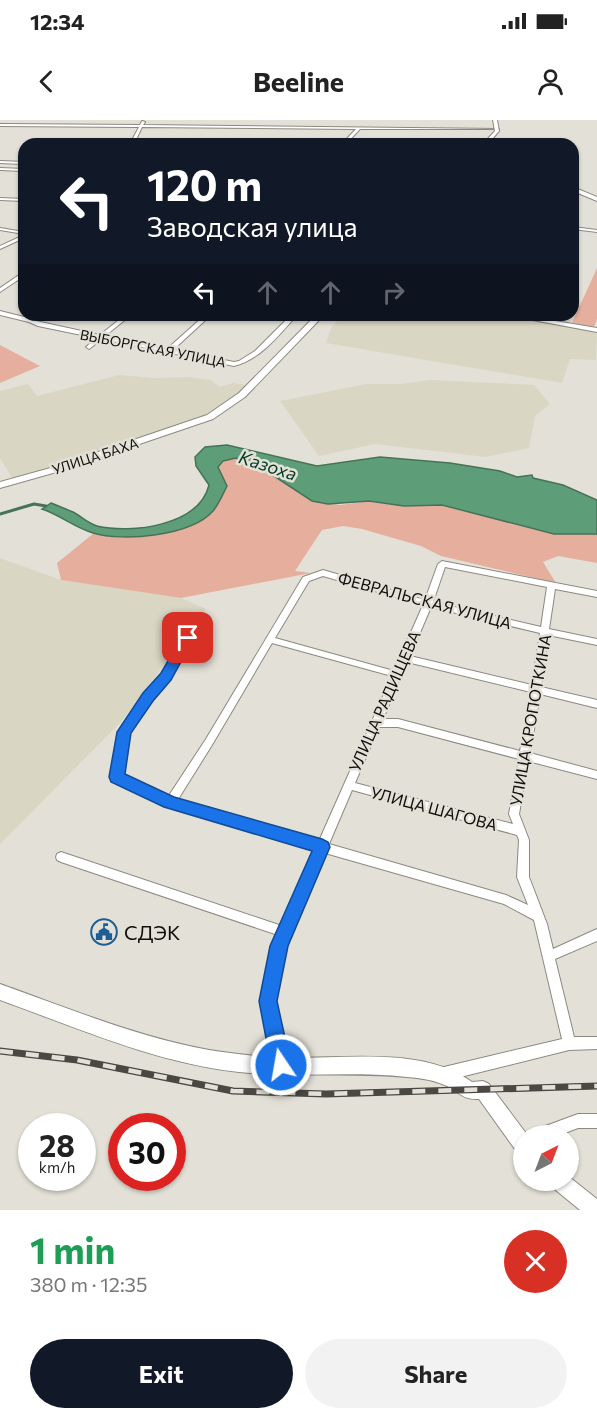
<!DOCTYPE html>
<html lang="en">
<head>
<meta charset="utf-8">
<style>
  :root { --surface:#fff; --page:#f2f2f2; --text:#222; --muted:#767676; --accent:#111827 }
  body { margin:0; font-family:Commissioner,sans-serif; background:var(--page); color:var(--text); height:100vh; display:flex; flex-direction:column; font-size:22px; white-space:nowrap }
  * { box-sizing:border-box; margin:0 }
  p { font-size:20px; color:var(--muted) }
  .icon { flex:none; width:33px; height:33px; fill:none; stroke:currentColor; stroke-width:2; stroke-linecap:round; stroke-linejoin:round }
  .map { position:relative; height:1090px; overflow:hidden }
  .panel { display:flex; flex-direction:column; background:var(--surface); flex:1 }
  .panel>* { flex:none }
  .guide { position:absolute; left:18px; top:18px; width:561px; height:183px; border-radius:18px; box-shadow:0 2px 4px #0004; background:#111827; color:#fff; overflow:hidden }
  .needle { width:39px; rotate:42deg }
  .fabs { position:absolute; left:513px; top:1005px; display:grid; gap:12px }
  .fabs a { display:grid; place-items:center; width:66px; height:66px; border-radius:50%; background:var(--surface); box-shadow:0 2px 4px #0004; font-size:30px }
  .speed { position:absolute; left:18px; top:993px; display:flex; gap:12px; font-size:30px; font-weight:700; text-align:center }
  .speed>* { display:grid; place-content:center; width:78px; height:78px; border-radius:50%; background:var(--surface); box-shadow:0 2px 4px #0004; line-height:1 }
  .speed small { font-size:15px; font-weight:400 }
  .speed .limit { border:9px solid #d22; background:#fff; color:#111 }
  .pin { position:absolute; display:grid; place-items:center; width:51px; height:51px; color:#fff; margin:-26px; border-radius:12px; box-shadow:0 3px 9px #0006 }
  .me { position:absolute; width:66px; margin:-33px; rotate:348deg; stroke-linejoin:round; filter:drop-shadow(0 0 4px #0008) }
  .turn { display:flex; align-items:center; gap:21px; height:126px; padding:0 30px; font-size:27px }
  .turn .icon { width:78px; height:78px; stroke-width:2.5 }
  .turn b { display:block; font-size:42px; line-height:51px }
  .lanes { display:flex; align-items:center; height:57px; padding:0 30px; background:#0003; justify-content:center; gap:30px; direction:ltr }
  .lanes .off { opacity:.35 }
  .round { display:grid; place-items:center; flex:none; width:63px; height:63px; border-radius:32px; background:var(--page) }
  .overview { display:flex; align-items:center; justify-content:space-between; height:102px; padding:0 30px }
  h1 { font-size:36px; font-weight:700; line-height:45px; color:#1e9e55 }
  .cta { display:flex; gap:12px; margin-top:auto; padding:12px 30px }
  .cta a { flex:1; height:69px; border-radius:36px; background:var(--accent); color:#fff; font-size:24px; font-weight:700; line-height:69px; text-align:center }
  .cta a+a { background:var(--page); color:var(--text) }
  .status { display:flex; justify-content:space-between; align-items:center; height:42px; padding:0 30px; background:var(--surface); direction:ltr }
  .status svg { height:16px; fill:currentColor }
  header { display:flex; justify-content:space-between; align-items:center; height:78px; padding:0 30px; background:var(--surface); font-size:27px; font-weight:700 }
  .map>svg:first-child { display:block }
</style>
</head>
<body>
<div class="status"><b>12:34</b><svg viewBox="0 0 49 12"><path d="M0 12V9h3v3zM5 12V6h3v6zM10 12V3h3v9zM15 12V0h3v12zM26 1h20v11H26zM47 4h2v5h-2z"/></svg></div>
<header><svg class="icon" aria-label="back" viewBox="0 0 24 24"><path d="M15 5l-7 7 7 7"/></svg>Beeline<svg class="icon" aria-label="person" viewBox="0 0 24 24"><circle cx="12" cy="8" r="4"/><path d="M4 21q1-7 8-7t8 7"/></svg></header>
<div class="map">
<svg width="597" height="1090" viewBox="0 0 597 1090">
  <rect width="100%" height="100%" fill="#e3e1d7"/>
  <path fill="#d9d6c4" d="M342,195H494L597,211L596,240L570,239L562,263L326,223L331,208Z
    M119,255L154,258L188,257L211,260L220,267L233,263L247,265L230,281L196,299L13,359L0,338V271L28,264L37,276Z
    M430,260L534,265L550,284L535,296L529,328L486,337L375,324L319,336L280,281L366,264H402Z
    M0,438L61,460L181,478L206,489L120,603L0,724Z"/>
  <path fill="#e6af9d" d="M597,148V199L594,207L572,203Z
    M0,225L40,246L0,263Z
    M229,338H236L271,354L312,381L340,385L369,381L404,386L442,385L554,414H597V443L558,436L543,442L556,463L441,436L421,426L362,409L343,406L322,410L295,451L311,453L181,478L61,460L57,443L94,413C125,420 191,417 213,391C219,384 223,374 227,367L217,347L219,343Z"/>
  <path fill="#5d9e79" stroke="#467358" stroke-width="1.5" d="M227,325L317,346L380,337L450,343L500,351L517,357L532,355L533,358L563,365L597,380V414H554L442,385L404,386L369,381L328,384L312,381L271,354L236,338L223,341L218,347L227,366C223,374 219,384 213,391C191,416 123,422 93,413C74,407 60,395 42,389L51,383C58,386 66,389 73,392C81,396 87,403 97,406C131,414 199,406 209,365L196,346L195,337L205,327Z"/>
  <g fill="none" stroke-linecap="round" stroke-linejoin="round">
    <path stroke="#467358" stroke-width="3" d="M0,394L34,384L46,386"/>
    <g stroke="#8b8980" stroke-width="2">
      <path id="street" d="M142,1L145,2L143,5L499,9H360L346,24H342L356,9L142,7L134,24H130L139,7L0,6V4L140,5Z
        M0,41L24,42V44L0,43Z
        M0,48L24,49V51L0,50Z
        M0,78L24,79V81L0,80Z
        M573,107L597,110V112L573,109Z
        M0,108L24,112V114L0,110Z
        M24,115V118L0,129V126Z
        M22,153H24V156L0,172V168Z
        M0,191L32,199L36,195H42L36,201L100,215L125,195H131L105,216L167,229L205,195H211L173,230L234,242L239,241L255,231L291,195H297C280,214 260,240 234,246L102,219L89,229L86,227L96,218L38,206L29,202L0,195Z
        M506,195H519L597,208V212Z
        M442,441L597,471V477L555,469L549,509L597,519V525L548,515L541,567L597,580V588L540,574L530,633L597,651V659L528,641L519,694L529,720V757L547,804L553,829L597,809V821L555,839L574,917H597V929L569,930L444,961L439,959L437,954L439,949L444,947L562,919L534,800L504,784L325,733L285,826L274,881L288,945L286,950L281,952L276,950L274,945L262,881L273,826L278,815L61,742L57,740L56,737L57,734L61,732L282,806L315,730L166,686L113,660L112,657L119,612L145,575L163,555L185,516H191L192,518L169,559L151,579L129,613L122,655L168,677L206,619L303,457L323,450L425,480L438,444ZM445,447L547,467L541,507L433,482ZM323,456L423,485L401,535L399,538V539L394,551L275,518L309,461ZM431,487L540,513L532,565L410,536ZM272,523L392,556L319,721L177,681L212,625ZM407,542L531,572L520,631L398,599H383ZM379,607H398L519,639L509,694L513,704L355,663ZM352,670L517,715L519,720L517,757L528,785L506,775L329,724Z
        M578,994H597V1008H578L557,1016H530L532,1011Z"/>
    </g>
    <g stroke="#8b8980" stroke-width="2">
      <path id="secondary" d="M493,0H497L499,11L488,24H483L495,11Z
        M573,67L597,77V81L573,71Z
        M316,195H324L245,277L213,299L60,351L0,368V362L54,347L207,295L239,273Z
        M0,864C68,888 137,917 209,930C234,934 260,937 286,938C345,939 423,926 472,962L483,961L489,964L528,1016H524V1034L517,1032L479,979C462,980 460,972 447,966C434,960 421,958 407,957C351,951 295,958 239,952C156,943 78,908 0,880Z
        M568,1056L597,1079V1090H580L552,1067L550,1060H568Z"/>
    </g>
    <use href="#street" fill="#fff" fill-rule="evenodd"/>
    <use href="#secondary" fill="#fff" fill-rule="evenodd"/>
    <g stroke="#494843" stroke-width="7">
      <path id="rail" d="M0,931L77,940L233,971L326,974L597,966"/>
    </g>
    <use href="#rail" stroke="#e3e1d7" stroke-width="4.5" stroke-dasharray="13" stroke-linecap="butt"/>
  </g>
  <path fill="#1a73e8" stroke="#114b97" stroke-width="1.5" d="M188,514L194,518L171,560L153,581L131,613L125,654L174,677L322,719L328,722L330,727L288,826L277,881L291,945L288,952L281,954L274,952L271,945L259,881L270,826L312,731L164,687L111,662L109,657L117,612L143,573L161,553L183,515Z"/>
  <defs>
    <g id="civic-ring" transform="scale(1.35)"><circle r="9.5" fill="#e3e1d7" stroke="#1c5f94" stroke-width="1.5"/><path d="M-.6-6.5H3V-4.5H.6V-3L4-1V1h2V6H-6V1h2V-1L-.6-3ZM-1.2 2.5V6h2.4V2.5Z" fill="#1c5f94"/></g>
  </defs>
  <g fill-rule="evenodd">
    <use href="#civic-ring" x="104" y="812"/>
  </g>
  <g text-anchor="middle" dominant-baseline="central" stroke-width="5" stroke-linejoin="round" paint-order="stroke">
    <g font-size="14" fill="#100f0c" stroke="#e3e1d7">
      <text transform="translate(153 228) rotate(11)">ВЫБОРГСКАЯ УЛИЦА</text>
      <text transform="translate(95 336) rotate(-18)">УЛИЦА БАХА</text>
    </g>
    <g font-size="16" fill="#100f0c" stroke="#e3e1d7">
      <text transform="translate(425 480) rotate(15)">ФЕВРАЛЬСКАЯ УЛИЦА</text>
      <text transform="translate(384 581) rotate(-66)">УЛИЦА РАДИЩЕВА</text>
      <text transform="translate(530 600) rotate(-80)">УЛИЦА КРОПОТКИНА</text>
      <text transform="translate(434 688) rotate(15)">УЛИЦА ШАГОВА</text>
    </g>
    <g font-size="18" font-style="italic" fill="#013920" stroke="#e3e1d7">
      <text transform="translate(268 345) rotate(18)">Казоха</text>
    </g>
    <g font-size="20" fill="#100f0c" stroke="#e3e1d7" text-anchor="start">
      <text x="124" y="812">СДЭК</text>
    </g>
  </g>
</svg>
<div class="fabs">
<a><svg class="needle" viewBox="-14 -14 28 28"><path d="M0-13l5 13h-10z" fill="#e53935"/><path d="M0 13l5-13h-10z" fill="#767676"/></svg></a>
</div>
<div class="speed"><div>28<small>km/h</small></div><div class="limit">30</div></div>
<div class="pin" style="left:188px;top:518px;background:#d93025"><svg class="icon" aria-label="arrive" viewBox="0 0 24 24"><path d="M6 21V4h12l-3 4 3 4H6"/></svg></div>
<svg class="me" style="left:281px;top:945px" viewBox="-20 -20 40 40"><circle r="17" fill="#1a73e8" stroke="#fff" stroke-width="3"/><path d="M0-11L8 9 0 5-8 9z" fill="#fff"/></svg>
<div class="guide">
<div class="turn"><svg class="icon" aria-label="left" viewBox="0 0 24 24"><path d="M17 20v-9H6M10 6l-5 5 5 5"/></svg><div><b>120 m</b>Заводская улица</div></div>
<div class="lanes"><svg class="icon" aria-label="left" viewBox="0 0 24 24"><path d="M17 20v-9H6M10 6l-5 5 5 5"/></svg><svg class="icon off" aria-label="ahead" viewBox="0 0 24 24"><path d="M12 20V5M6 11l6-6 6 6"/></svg><svg class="icon off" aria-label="ahead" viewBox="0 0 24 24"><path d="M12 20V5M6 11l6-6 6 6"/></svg><svg class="icon off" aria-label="right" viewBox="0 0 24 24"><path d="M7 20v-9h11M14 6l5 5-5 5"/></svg></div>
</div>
</div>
<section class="panel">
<div class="overview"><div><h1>1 min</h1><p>380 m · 12:35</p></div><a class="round" style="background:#d93025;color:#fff"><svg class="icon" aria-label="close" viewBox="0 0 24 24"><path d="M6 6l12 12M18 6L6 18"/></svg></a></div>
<div class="cta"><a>Exit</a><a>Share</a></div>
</section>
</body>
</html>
